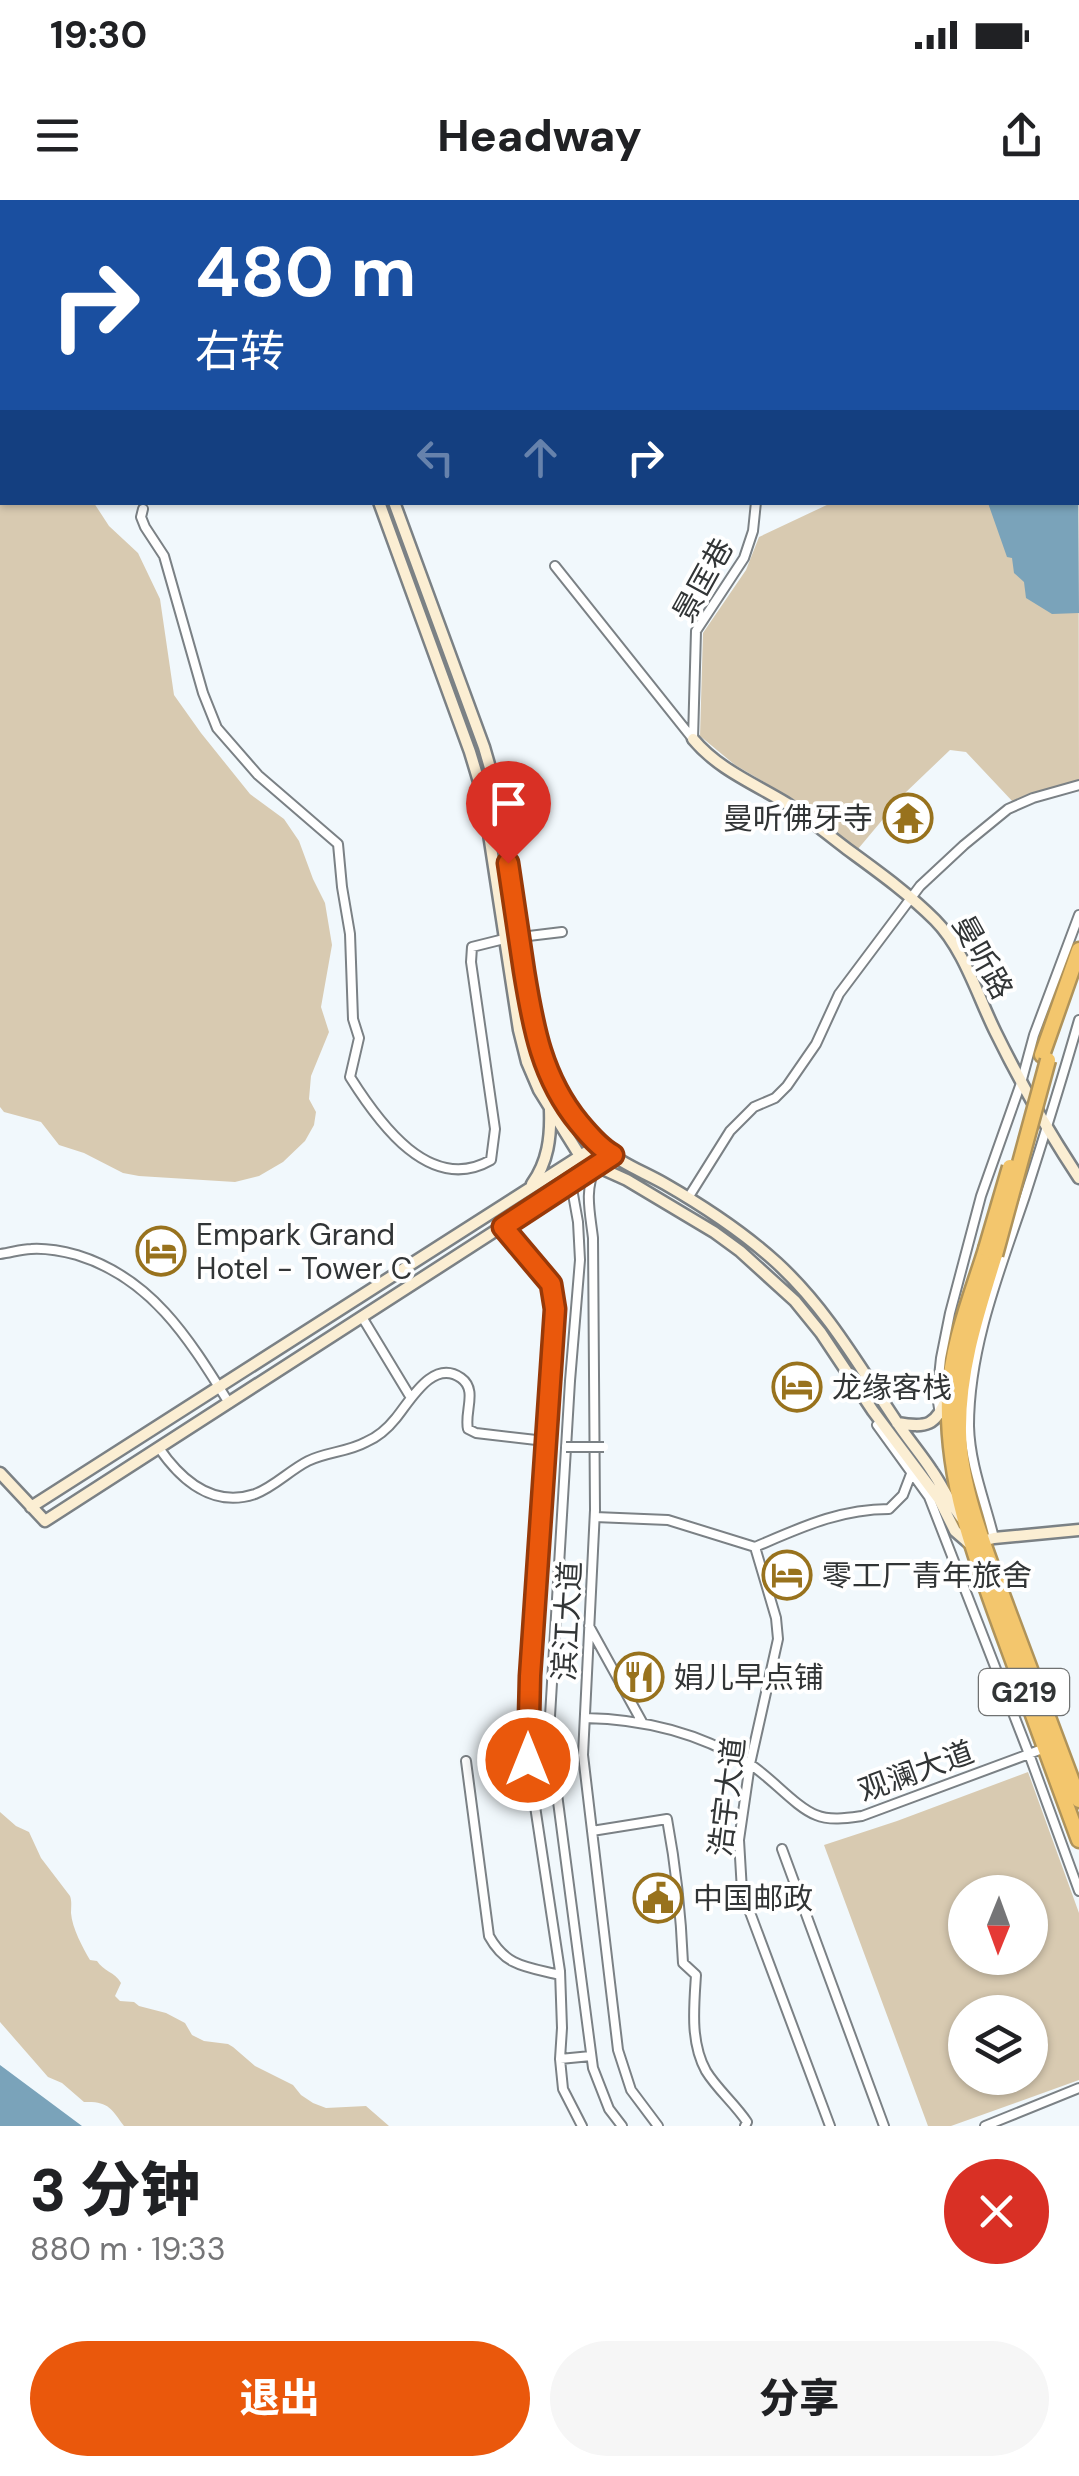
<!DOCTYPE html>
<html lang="zh">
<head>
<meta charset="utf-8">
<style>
  :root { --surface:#fff; --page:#f6f6f6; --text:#202124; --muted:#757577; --accent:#ea580c }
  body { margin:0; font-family:"DM Sans","Noto Sans SC",sans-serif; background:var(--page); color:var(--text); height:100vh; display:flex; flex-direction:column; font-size:38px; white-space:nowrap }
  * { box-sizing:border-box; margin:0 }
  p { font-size:32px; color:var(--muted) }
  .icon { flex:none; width:55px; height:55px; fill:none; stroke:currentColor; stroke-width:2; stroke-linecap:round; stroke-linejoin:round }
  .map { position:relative; height:1926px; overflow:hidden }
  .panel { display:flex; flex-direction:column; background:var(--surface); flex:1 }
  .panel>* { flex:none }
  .banner { position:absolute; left:0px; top:0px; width:1080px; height:305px; box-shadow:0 2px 8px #0004; background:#1a4fa0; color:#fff; overflow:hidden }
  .needle { width:65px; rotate:181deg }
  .fabs { position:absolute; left:948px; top:1675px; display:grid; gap:20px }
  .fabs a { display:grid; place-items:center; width:100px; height:100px; border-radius:50%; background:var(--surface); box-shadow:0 2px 8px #0004; font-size:50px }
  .pin { position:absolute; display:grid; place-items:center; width:85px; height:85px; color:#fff; margin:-102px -42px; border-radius:50% 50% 50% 0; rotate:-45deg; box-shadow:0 0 10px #0007 }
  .pin .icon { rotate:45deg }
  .me { position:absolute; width:110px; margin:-55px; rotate:0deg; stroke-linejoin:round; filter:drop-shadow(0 0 8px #0008) }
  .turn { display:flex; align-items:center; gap:35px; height:210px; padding:0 30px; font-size:45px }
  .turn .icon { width:130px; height:130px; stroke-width:2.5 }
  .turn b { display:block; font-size:70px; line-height:85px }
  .lanes { display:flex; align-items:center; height:95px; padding:0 30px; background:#0003; justify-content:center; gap:50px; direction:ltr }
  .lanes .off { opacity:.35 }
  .round { display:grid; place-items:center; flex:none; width:105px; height:105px; border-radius:52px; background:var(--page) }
  .headline { display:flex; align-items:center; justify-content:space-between; height:170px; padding:0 30px }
  h1 { font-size:60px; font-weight:800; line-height:75px }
  .cta { display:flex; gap:20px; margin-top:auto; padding:20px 30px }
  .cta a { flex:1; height:115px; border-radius:60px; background:var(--accent); color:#fff; font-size:40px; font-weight:800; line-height:115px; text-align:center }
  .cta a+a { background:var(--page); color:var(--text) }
  .status { display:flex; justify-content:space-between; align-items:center; height:70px; padding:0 50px; background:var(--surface); direction:ltr }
  .status svg { height:28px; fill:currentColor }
  header { display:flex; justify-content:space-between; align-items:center; height:130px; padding:0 30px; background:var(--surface); font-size:45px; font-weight:800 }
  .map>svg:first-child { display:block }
</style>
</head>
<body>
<div class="status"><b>19:30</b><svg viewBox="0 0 49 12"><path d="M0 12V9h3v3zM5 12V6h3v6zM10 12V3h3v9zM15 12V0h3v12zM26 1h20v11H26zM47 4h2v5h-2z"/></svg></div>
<header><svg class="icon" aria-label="menu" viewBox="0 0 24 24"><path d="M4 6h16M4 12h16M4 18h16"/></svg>Headway<svg class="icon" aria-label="share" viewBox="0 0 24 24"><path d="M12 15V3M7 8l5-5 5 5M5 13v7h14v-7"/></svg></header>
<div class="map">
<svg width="1079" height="1926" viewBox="0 0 1079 1926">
  <rect width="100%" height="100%" fill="#f1f8fc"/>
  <path fill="#d8cab1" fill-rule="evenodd" d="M1078,86L1079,583L1014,603L966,552L950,550L904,594L858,649L796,601L735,565L700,536L703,433L746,370L759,337L831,303L1078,302Z
    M0,194L2,196V302L94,303L109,326L138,353L160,399L174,495L201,533L250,594L284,619L299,641L313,679L325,703L332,745L321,807L329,832L311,876L309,899L316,912L314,925L305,941L283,962L259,976L235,982L139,976L123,973L84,953L59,945L41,922L4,912L0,907Z
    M1028,1572L1079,1713V1880L951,1926H928L824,1645L897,1621ZM965,1692H1030V1758H965ZM965,1812H1030V1878H965Z
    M0,1612L16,1626L29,1632L41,1658L70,1696C72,1701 71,1707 71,1713C72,1728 83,1748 90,1760L97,1761C103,1771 115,1772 121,1783L115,1796L120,1801L134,1802L139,1806L166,1813L185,1823L192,1835L204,1841L228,1844L233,1847L255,1866L293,1885L301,1895L313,1903L326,1908L366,1906L389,1926H124C111,1908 108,1901 84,1902L62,1883L48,1877L0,1822Z"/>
  <path fill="#7aa3ba" d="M1078,293L1079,413L1052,414L1026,398L1024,382L1014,373L1012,358L1007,357L988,303L1078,302Z
    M0,1865L82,1926H0Z"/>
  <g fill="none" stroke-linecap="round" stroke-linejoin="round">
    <g stroke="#7b8185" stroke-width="12">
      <path id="street" d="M96,0L97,2
        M597,0L600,2
        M143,309L141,317L145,327L164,356L203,493L217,528L258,575L338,644L342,687L350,734L353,819L359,838L350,877C379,923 430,995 491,960L495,929L471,762L472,747L504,739L562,732
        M555,366L693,539
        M693,539L696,431L744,358L753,331L756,302
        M596,966C584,990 590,1012 593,1038L595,1310L583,1555L618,1850L631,1890L658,1926
        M571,983L578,1022L580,1060L570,1181L549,1533L593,1868L609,1909L622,1926
        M688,998L730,931L754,907L775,898L787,886L816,844L839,794L920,686L964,645L1008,609L1033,598L1079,585
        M503,1027C521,1047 547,1069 554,1096L530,1476L528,1560L560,1771L562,1828L560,1859L563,1889L582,1926
        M0,1054C10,1053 21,1049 31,1049C46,1048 62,1051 77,1055C152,1078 189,1139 229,1203
        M362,1117L411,1198
        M940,1214L937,1196L941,1158L950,1113L981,996L1021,883L1034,835L1079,715
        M877,1225L929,1297L1029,1554L1079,1691
        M159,1248C181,1280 213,1308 255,1294C274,1287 290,1270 308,1261C326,1252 348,1252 366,1242C378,1237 388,1228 396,1218C410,1201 433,1158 461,1178C478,1190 464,1212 468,1229L476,1233L545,1241
        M595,1317L668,1320L755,1347C800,1328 839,1309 889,1309L903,1295L911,1274
        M994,1338C985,1301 970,1265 969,1226C969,1147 1000,1070 1025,996C1044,937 1062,879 1079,820
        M755,1347L776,1418L778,1439L750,1564L739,1640L742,1691L830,1926
        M589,1426L642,1522
        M585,1518C642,1519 699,1533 748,1563C769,1575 795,1607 816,1615C830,1621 848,1618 862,1616L1045,1548
        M466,1561L489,1736C506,1767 527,1767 560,1775
        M592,1631L667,1619C676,1667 681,1714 683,1763L696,1775C694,1807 690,1842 706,1871C717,1889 735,1904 747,1922L745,1926
        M782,1649L884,1926
        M560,1859L591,1856
        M985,1926L1079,1888"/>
    </g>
    <g stroke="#7b8185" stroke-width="15">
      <path id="secondary" d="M316,0L317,2
        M331,0L332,2
        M379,302L470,552L483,595L519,830L527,862L539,890L580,956L596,966L627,980L714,1032L740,1051L795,1101L821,1133L873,1211L939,1299L955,1331L970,1344L994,1338L1079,1330
        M394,302L484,547L497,592L533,827C546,874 567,919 605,950C622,964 646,973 665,984C705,1007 743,1032 777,1063C827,1109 859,1166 896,1221C907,1238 921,1254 932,1271C944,1288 951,1307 965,1322
        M693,539C718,569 753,583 786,603C807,617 827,634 847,649C877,671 908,693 935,720C964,749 978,797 996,833C1021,884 1048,931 1079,978
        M532,984C548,962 551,937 550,910
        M897,1223C927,1228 936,1226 947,1197
        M0,1273L45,1321L613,955
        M31,1307L599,944"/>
    </g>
    <g stroke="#af935a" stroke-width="19">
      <path id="highway" d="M1042,855L1079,750
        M986,1049C971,1097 951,1146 949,1196C946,1285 978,1365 1008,1447C1031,1511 1055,1575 1079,1640
        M995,1055C977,1113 958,1170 959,1232C960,1290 987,1354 1007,1408C1031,1472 1055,1536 1079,1600"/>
    </g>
    <use href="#street" stroke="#fff" stroke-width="8"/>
    <use href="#secondary" stroke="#fbeed3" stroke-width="10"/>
    <use href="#highway" stroke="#f3c66d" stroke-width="14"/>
    <g stroke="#7b8185" stroke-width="12" stroke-linecap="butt">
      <path id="street-bridge" d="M566,1247H604"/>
    </g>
    <g stroke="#af935a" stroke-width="19" stroke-linecap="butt">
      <path id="highway-bridge" d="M986,1049L1010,967
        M995,1055L1048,860"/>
    </g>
    <use href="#street-bridge" stroke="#fff" stroke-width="8"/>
    <use href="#highway-bridge" stroke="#f3c66d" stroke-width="14"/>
  </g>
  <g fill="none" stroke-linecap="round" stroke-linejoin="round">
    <g stroke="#983908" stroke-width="25">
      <path id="route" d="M508,663C513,699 519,735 524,771C533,827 542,878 579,923C589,935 600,948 613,955L503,1027L551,1084L555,1109L530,1476L528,1560"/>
    </g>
    <use href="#route" stroke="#ea580c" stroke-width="18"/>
  </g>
  <defs>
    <g id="temple-ring" transform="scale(2.5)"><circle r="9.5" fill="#fff" stroke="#98721d" stroke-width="1.5"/><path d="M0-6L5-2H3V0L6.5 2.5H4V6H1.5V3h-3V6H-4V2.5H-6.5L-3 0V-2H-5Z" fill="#98721d"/></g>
    <g id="hotel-ring" transform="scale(2.5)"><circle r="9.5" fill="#fff" stroke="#98721d" stroke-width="1.5"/><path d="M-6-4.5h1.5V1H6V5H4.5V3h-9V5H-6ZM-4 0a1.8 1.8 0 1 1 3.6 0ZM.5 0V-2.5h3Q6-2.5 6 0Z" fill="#98721d"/></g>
    <g id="restaurant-ring" transform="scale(2.5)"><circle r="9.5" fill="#fff" stroke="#98721d" stroke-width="1.5"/><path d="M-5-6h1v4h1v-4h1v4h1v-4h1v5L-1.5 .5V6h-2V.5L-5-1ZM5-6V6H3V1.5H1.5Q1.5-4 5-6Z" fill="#98721d"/></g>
    <g id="civic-ring" transform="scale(2.5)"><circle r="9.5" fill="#fff" stroke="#98721d" stroke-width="1.5"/><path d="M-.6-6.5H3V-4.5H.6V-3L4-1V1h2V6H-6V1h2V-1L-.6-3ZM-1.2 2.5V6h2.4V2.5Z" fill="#98721d"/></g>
  </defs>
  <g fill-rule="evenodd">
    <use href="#temple-ring" x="908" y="618"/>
    <use href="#hotel-ring" x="161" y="1051"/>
    <use href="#hotel-ring" x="797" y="1187"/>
    <use href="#hotel-ring" x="787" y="1375"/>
    <use href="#restaurant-ring" x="639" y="1477"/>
    <use href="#civic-ring" x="658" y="1698"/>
  </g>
  <g text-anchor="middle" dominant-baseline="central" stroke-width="8" stroke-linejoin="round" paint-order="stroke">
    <rect fill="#fff" stroke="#707272" stroke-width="2.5" x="979" y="1469" width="90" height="46" rx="8"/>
    <g font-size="28" font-weight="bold" fill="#323536">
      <text x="1024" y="1492">G219</text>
    </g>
    <g font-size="30" fill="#323536" stroke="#fff">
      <text transform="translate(703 380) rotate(-61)">景匡巷</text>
      <text transform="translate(983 757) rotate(61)">曼听路</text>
      <text transform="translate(567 1421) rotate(-87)">滨江大道</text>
      <text transform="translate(916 1571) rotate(-20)">观澜大道</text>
      <text transform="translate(727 1597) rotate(-83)">浩宇大道</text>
    </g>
    <g font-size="30" fill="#323536" stroke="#fff" text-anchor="start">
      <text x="873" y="618" text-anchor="end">曼听佛牙寺</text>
      <text x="196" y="1034">Empark Grand<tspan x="196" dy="34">Hotel - Tower C</tspan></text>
      <text x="832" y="1187">龙缘客栈</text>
      <text x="822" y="1375">零工厂青年旅舍</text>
      <text x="674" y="1477">娟儿早点铺</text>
      <text x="693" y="1698">中国邮政</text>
    </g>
  </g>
</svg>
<div class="fabs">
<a><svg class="needle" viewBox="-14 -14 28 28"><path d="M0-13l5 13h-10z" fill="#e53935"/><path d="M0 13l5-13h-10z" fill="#757577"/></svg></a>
<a><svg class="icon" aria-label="layers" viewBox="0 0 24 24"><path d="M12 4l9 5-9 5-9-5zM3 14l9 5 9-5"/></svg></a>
</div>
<div class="pin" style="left:508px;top:663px;background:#d93025"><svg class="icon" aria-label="arrive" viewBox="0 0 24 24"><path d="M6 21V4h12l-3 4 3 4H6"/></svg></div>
<svg class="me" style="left:528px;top:1560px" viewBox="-20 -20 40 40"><circle r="17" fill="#ea580c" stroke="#fff" stroke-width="3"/><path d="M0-11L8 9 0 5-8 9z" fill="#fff"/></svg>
<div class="banner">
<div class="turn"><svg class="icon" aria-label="right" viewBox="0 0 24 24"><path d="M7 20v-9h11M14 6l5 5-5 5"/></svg><div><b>480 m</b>右转</div></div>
<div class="lanes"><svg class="icon off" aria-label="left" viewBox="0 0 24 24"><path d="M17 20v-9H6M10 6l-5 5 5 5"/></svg><svg class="icon off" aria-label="ahead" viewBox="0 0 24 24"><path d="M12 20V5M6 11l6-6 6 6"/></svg><svg class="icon" aria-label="right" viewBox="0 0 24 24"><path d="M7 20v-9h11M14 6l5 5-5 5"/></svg></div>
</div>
</div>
<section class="panel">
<div class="headline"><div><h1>3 分钟</h1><p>880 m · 19:33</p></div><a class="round" style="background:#d93025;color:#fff"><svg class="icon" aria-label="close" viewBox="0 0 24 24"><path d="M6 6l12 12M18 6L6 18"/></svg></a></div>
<div class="cta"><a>退出</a><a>分享</a></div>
</section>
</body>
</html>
